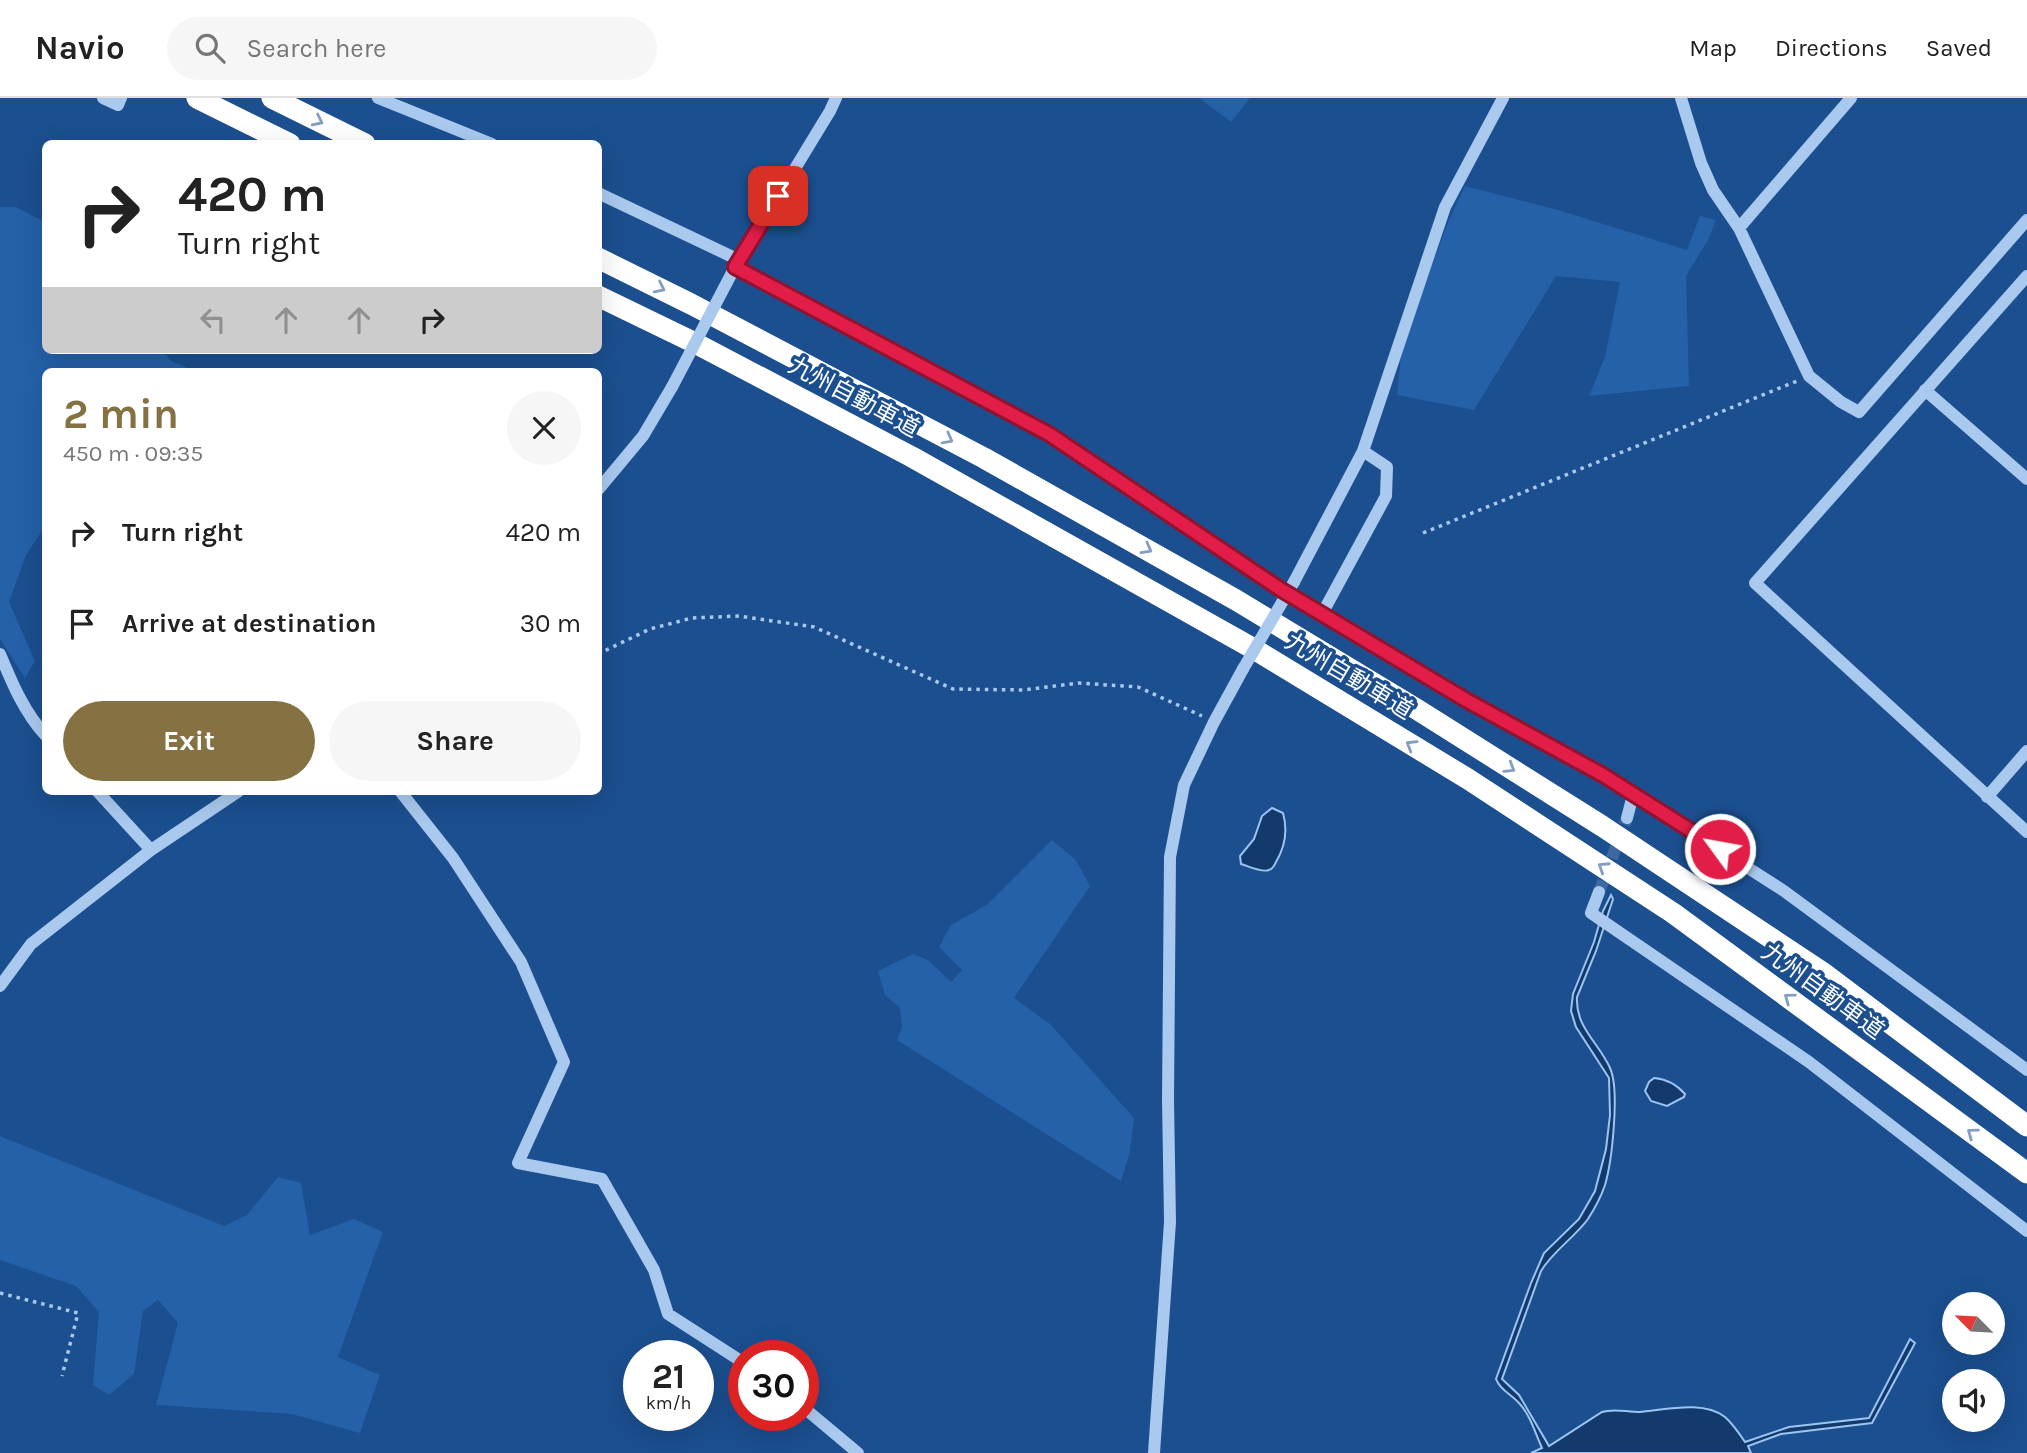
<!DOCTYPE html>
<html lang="en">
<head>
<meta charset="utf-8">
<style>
  :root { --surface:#fff; --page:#f6f6f6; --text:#222; --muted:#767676; --line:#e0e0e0; --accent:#857141 }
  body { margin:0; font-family:Karla,"Noto Sans JP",sans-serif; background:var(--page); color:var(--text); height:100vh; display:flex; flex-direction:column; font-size:26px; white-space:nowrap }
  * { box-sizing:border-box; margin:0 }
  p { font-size:23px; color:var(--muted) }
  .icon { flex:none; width:38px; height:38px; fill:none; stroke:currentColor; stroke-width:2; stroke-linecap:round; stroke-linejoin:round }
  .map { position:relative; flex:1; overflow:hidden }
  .panel { position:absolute; left:42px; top:270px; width:560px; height:427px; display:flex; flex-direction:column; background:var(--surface); border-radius:10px; box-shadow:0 7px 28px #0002 }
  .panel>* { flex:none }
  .guide { position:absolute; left:42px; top:42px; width:560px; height:214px; border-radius:10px; box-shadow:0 7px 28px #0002; background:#fff; color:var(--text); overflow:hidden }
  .needle { width:46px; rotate:294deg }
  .fabs { position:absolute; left:1942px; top:1194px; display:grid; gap:14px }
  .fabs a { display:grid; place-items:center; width:63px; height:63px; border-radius:50%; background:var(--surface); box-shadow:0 7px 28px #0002; font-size:35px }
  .speed { position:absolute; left:623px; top:1242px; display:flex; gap:14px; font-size:35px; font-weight:700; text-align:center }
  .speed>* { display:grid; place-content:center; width:91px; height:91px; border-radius:50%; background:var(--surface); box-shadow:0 7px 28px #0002; line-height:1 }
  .speed small { font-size:18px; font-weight:400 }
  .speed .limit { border:10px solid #d22; background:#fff; color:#111 }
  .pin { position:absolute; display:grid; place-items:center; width:60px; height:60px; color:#fff; margin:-30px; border-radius:14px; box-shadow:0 4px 10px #0006 }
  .me { position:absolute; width:77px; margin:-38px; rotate:302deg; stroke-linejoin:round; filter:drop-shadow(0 0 5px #0008) }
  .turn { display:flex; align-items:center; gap:24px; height:147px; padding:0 21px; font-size:32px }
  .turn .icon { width:91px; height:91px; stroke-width:2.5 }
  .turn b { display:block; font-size:49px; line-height:60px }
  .lanes { display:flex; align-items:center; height:66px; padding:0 21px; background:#0003; justify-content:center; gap:35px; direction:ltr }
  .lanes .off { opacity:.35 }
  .round { display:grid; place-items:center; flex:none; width:74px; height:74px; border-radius:37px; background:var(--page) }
  .summary { display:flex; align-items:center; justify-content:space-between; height:119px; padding:0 21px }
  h1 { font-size:42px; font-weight:700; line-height:52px; color:var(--accent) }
  .button { display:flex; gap:14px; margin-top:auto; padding:14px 21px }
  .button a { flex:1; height:80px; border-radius:42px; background:var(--accent); color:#fff; font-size:28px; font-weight:700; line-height:80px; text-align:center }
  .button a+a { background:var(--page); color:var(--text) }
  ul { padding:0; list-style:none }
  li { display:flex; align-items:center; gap:21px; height:91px; padding:0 21px }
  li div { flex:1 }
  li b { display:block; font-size:26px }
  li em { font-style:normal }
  header { display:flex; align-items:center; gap:42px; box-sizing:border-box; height:98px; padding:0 35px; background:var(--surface); border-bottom:2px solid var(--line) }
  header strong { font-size:33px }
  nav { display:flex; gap:38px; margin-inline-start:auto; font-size:24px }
  .search { width:490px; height:63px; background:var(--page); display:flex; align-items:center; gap:18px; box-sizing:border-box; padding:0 24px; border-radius:38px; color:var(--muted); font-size:26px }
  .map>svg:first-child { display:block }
</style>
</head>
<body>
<header>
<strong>Navio</strong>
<div class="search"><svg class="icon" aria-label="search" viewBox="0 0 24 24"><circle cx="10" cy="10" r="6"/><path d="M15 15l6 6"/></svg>Search here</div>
<nav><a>Map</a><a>Directions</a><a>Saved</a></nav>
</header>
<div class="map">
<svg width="2027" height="1355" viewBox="0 0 2027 1355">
  <rect width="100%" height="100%" fill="#1b4f8f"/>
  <path fill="#2461a8" d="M1199,0H1250L1231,24Z
    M1465,88L1558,112L1687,152L1700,118L1716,122L1708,142L1686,178L1689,288L1589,298L1605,259L1620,184L1556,178L1474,312L1397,297L1402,248L1449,122Z
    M0,109H16L45,124L46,252H162L171,263L195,273H46L45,428L26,457L9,504L35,563L25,580L0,541Z
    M1052,742L1076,762L1090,788L1014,900L1050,926L1134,1020L1130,1054L1121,1083L897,942L902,929L900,910L885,897L878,873L913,856L928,862L951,884L962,872L939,849L951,827L988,806Z
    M0,1038L224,1128L247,1117L278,1079L301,1085L310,1137L354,1121L383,1134L338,1259L380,1277L360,1335L292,1316L156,1307L178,1225L158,1202L143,1213L134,1276L109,1297L93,1287L99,1214L76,1188L0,1162Z"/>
  <path fill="#123a6d" stroke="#9cc4f0" stroke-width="2" d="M1272,710L1283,715C1288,733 1285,749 1276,764C1274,768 1273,771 1269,772C1262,775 1248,768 1241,766L1240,758L1254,741L1262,718Z
    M1611,797L1613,801L1596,853L1577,899C1575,929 1599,945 1610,970C1620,992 1612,1063 1605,1087C1601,1099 1595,1110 1588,1121C1574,1140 1553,1153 1541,1173L1502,1281L1519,1297L1549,1348L1602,1314C1614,1310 1626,1314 1639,1314C1665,1312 1703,1302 1725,1319C1733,1326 1739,1335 1745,1344L1789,1329L1869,1320L1910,1241L1915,1245L1872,1325L1781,1336L1748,1348L1751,1355H1531L1542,1350C1535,1335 1531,1318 1519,1305C1511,1296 1500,1292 1496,1281L1531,1185L1544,1155L1579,1121L1595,1093L1606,1051L1610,1017L1609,980L1576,929L1571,913L1573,896L1594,844L1603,813Z
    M1654,980C1667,981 1677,987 1685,996L1684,999L1667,1008L1651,1003L1645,993L1649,984Z"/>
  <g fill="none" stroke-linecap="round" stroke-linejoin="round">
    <path stroke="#3d69a0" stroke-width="12" stroke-dasharray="12 6" stroke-linecap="butt" d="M1599,794L1627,720"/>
    <path stroke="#a9c9ee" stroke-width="3.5" stroke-dasharray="3.5 5" stroke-linecap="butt" d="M1423,435L1797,283
      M598,556L650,531L692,520L739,518L814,529L953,591L1023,592L1079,585L1138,589L1202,618
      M0,1195L78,1215L62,1278"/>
    <path stroke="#a9c9ee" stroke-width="12" d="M103,0L118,7L121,0
      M378,0L492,46
      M836,0L830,13L735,169L1049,336L1280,491L1466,602L1603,677L1784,793L2027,972
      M1681,0L1701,65L1713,92L1739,130L1809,278L1841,304L1859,314L2027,122
      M598,95L739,162
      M1739,130L1851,0
      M2027,178L1755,485L2027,734
      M1925,292L2027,381
      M598,392L643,338L672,289
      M1294,484L1363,353L1445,109L1503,0
      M1322,516L1386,398L1387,369L1363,353
      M0,556C12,585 24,614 46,638
      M97,693L151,752
      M400,693L453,760L521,864L564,964L518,1065L602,1081L654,1172L668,1216L744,1265
      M1987,699L2027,653
      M1627,720L1633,697
      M1599,794L1591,815L1809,964L2027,1133
      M0,888L31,846L151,752L239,693
      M803,1309L858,1355
      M1154,1355L1170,1124L1168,1001L1170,759L1184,687L1214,624L1243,571"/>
    <path stroke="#fff" stroke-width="21" d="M197,0L290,46
      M272,0L365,46
      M598,160L691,206L984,360L1236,502L1418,612L1602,728L1822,874L2027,1028
      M598,198L695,245L912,359L1254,551L1468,681L1673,815L2027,1075"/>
    <path stroke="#a9c9ee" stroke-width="12" d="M672,289L735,169
      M1243,571L1294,484"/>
  </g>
  <defs><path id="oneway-chevron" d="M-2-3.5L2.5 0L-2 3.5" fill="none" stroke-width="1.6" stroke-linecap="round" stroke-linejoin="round" transform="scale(1.75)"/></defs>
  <g stroke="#829ec1">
    <use href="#oneway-chevron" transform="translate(318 23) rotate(26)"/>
    <use href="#oneway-chevron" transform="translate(660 190) rotate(26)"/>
    <use href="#oneway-chevron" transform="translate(948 341) rotate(28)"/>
    <use href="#oneway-chevron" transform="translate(1147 451) rotate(29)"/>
    <use href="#oneway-chevron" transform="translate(1411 647) rotate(-149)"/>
    <use href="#oneway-chevron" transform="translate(1510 670) rotate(32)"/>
    <use href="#oneway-chevron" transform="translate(1603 769) rotate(-147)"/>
    <use href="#oneway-chevron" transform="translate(1789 900) rotate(-144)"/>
    <use href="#oneway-chevron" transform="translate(1972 1035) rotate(-144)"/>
  </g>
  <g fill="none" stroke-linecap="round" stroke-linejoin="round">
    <g stroke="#92132f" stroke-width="18">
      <path id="route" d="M778,98L735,169L1049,336L1280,491L1466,602L1603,677L1720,751"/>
    </g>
    <use href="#route" stroke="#e11d48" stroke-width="12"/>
  </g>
  <g text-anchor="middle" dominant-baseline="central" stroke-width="7" stroke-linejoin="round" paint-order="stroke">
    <g font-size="24" fill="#fff" stroke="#1b4f8f">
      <text transform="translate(854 299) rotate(28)">九州自動車道</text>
      <text transform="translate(1349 578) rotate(31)">九州自動車道</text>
      <text transform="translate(1823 893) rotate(36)">九州自動車道</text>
    </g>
  </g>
</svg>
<div class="fabs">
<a><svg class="needle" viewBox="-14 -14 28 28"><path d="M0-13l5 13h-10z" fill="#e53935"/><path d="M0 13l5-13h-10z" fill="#767676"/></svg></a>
<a><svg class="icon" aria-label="sound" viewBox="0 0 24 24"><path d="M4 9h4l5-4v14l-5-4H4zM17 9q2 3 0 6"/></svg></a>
</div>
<div class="speed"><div>21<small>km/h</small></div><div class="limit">30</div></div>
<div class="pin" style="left:778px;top:98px;background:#d93025"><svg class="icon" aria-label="arrive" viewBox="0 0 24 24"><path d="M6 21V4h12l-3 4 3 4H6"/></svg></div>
<svg class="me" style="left:1720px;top:751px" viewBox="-20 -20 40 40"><circle r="17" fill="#e11d48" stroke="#fff" stroke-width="3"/><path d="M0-11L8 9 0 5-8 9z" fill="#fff"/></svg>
<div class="guide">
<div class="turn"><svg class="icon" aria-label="right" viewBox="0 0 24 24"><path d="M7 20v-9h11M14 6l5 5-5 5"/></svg><div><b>420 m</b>Turn right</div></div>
<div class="lanes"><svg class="icon off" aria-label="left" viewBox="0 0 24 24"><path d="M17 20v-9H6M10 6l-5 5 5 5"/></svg><svg class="icon off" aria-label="ahead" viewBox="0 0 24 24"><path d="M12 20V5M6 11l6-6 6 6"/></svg><svg class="icon off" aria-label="ahead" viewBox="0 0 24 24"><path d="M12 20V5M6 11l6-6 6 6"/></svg><svg class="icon" aria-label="right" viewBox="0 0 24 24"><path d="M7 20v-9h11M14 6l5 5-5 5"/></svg></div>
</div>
<section class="panel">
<div class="summary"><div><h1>2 min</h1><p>450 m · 09:35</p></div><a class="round"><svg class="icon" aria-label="close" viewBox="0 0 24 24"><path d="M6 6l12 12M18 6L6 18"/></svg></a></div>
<ul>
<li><svg class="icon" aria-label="right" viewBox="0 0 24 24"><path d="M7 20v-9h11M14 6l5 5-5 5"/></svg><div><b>Turn right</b></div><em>420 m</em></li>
<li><svg class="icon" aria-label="arrive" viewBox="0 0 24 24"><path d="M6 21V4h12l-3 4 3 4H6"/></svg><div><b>Arrive at destination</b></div><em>30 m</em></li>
</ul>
<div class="button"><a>Exit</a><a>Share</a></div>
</section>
</div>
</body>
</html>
